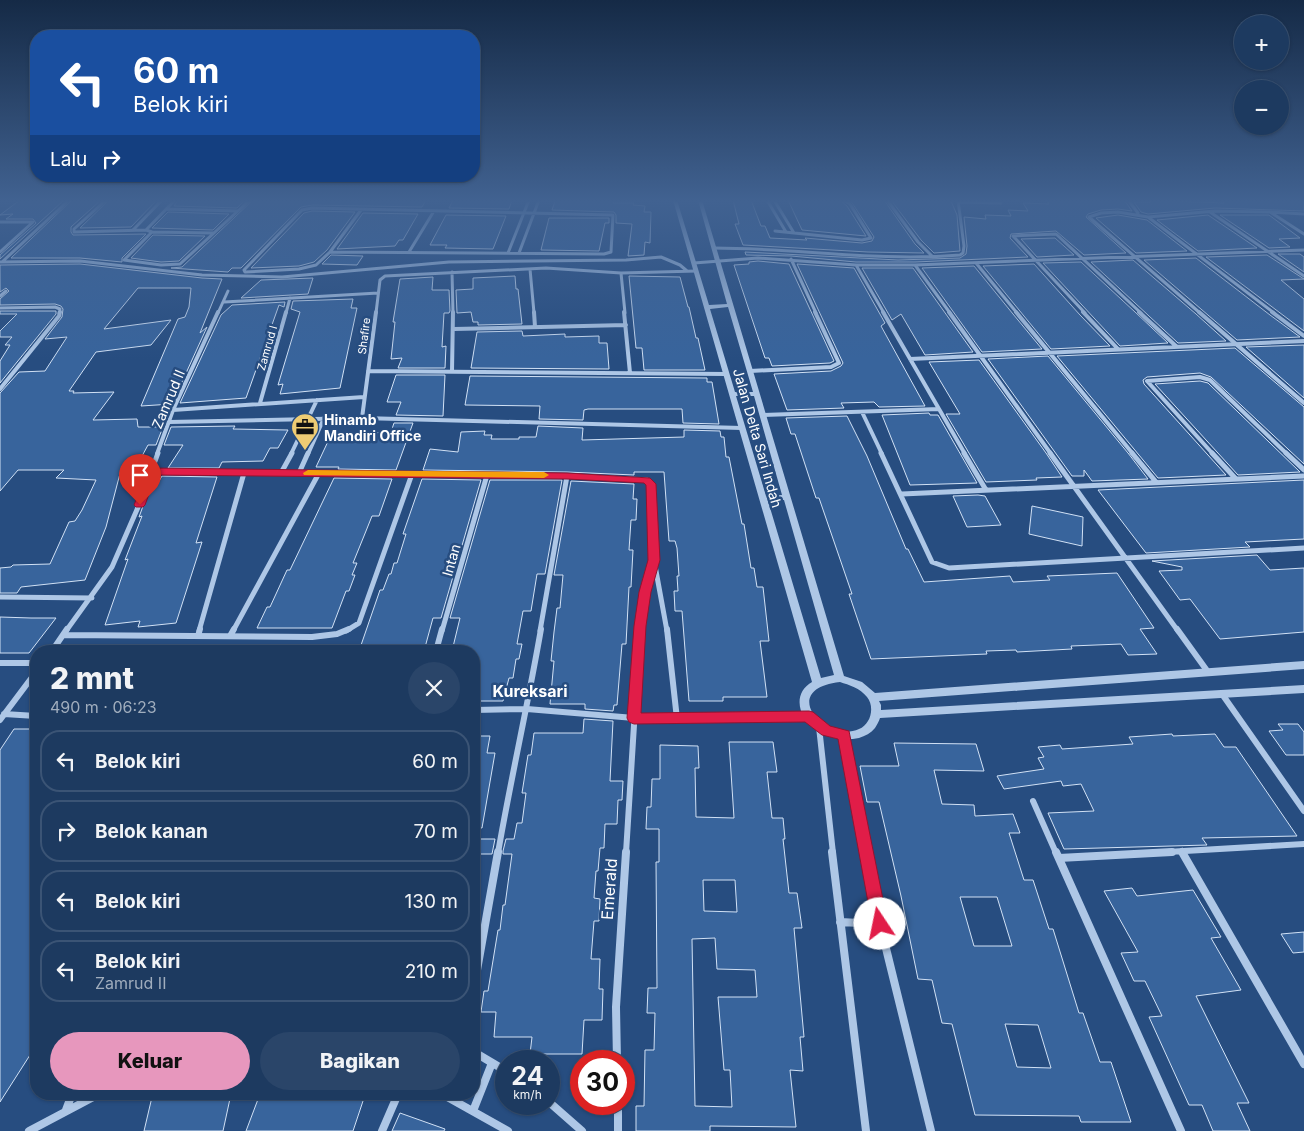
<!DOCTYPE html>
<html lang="id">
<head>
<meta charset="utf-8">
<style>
  :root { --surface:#1d3a60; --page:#2a4569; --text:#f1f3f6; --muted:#a0adbd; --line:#3b5475; --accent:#e797bd }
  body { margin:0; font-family:Inter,sans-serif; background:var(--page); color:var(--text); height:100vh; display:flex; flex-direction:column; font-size:19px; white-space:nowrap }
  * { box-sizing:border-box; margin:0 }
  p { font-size:16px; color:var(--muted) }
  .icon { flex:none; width:28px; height:28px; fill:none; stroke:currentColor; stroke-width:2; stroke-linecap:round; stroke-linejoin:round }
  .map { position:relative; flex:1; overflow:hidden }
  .drawer { position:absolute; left:30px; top:645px; width:450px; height:455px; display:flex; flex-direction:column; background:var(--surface); border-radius:20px; box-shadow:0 1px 4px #0004,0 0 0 1px var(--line) }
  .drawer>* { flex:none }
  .banner { position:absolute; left:30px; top:30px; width:450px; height:152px; border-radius:20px; box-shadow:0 1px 4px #0004,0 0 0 1px var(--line); background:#1a4fa0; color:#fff; overflow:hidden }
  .buttons { position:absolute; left:1234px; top:15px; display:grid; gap:10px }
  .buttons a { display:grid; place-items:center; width:55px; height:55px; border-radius:50%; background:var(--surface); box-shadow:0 1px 4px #0004,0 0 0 1px var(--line); font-size:25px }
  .speed { position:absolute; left:495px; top:1050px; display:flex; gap:10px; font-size:25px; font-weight:700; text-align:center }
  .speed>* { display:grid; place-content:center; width:65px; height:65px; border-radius:50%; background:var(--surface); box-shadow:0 1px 4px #0004,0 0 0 1px var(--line); line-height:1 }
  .speed small { font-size:12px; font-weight:400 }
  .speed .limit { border:8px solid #d22; background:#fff; color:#111 }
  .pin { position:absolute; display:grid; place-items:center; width:42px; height:42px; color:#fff; margin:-51px -21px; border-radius:50% 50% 50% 0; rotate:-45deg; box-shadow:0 0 5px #0007 }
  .pin .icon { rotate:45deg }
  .me { position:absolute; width:55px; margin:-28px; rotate:349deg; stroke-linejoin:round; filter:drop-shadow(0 0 4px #0008) }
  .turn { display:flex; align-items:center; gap:18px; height:105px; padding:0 20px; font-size:22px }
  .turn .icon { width:65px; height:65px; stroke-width:2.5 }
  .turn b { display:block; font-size:35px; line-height:42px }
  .then { display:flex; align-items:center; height:48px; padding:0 20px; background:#0003; gap:10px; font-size:19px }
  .round { display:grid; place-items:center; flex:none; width:52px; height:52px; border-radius:26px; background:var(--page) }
  .overview { display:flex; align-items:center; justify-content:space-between; height:85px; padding:0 20px }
  h1 { font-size:30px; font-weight:800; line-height:38px }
  .cta { display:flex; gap:10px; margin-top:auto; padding:10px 20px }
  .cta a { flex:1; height:58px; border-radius:30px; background:var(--accent); color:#111; font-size:20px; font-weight:800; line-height:58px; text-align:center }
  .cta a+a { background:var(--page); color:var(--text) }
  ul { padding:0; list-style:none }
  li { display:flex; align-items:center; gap:15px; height:62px; margin:0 10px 8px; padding:0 10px; border:2px solid var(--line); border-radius:20px }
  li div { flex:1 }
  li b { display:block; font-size:19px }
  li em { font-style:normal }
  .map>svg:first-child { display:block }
</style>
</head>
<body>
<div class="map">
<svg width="1304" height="1131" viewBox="0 0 1304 1131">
  <rect width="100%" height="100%" fill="#274d80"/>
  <path fill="#38649c" stroke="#d1e1f5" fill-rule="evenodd" d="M20,200H64L0,259V255L36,223L33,219H6L13,214L0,215Z
    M72,200H101L71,227V232L73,235L146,234L122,258V262L80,258H11Z
    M109,200H157L131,227L80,228Z
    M178,200H245L237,208L174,206Z
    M253,200H426L422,207L312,205L301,207L241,268H232L228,272L171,268L182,267Z
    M453,200H512L509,209L449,208Z
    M733,200H751L761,226H765L770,238L807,240L805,238L862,243L872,241L874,237L851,201L884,200L915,244L924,253L868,252L743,245L735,224H739Z
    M788,200L841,201L847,206L866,236L802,230Z
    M891,200L951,201L957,215L960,251L934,253L921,240Z
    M1047,200L1125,201L1132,211L1118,209L1101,210L1088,214L1086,217L1126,253L1084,255L1056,231L1011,234L1010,238L1028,257L915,262H856L791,256L746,255L745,252L898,260L960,258L966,254L967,246L964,217L986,219L985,215L1011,216L1008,210L1028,211L1023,203L1049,204Z
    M1150,200L1224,203L1222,200H1304V211L1215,208L1148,214L1141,212L1134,202H1151Z
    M555,201H614L613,203H634L633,205L645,206L644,212H651L650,243L645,242L644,255L628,256L632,224L616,223V215L614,212L552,210Z
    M312,211L355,212L327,250L314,262L299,266L251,268L304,213Z
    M168,212L229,214L213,230L152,228Z
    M363,213L418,214L403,240H399L395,246L337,249Z
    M446,215L506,216L493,249L445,248L447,245H430Z
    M1118,215L1147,220L1187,251L1136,253L1096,218Z
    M1208,215L1257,248L1198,251L1157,220Z
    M1220,215H1269L1300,238L1279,239L1290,247L1269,248Z
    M549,218H609V223H605L599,251L541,250Z
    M153,235L205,236L179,261L161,262L131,258Z
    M1055,238L1074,255L1037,257L1021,239Z
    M1278,254H1300L1304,257V272Z
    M331,255L363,256L357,265L322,264Z
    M1267,255L1304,279L1281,280L1304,299V331L1206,257Z
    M1196,258L1270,315L1300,337L1237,340L1144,260Z
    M1133,260L1196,314L1226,341L1178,343L1091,262Z
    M758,261L789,264L834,361L830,363L772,366L769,358H765L734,265L749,264V262Z
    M1081,262L1135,312L1168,343L1120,346L1043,263Z
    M80,264L202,278L222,279L200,333L207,327L172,404L141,406L178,319L185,317L189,307L191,288H138L104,329L171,320L151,345L96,352L69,391H74L73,393L114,392L93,420L137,419L138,427H163L156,445H148L135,469L122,466L106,527L85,580L21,587L17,593H0V568L11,567L13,565L50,564L69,522L75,521L82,510L96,480L56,478L64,470H18L0,491V393L19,372L45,371L67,337L45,339L62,317L63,309L61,306L55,304L0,305V299L9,291L6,288L0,292V265Z
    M797,264L854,268L885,323L881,326L925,406L879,407L874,402L841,403L844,408L787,410L774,374L831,371L841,366L843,363Z
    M1034,264L1080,315L1110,346L1051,349L983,266Z
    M974,266L1013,314L1042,349L982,352L922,268Z
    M862,268H913L973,352L925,355L901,314L892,320Z
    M515,276L516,289H518L522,324L478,325V322H473L471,312L457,313L456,290L473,289V278Z
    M629,276L680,277L688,307H689L696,338H698L705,370H644L642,348H636Z
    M433,277L432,290H449L450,311L449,313H444L442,347L446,346L445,368H398L402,358L391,359L395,322H393L400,279Z
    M313,278L308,294L241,298L261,280Z
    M353,299L351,308H357L340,388L280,394L283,384L278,385L300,312L291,309L293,301Z
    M285,302L284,307L279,305L246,398L180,403L221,315L232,305Z
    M0,311H56V314L0,383V361L10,345H5L12,337H0V331L17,314H0Z
    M522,331L523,336L565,334V337L599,336V343H607L609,369L471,368L477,332Z
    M1304,345V398L1246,347Z
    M1235,348L1304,407V464L1211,377L1200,373L1147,377L1143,380L1144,384L1226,475L1158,478L1057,356Z
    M1048,356L1128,453L1148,479L1092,481L1084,470V476H1072L988,359Z
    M979,360L1046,453L1062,477L1036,478L1037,480L986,482L946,414H960L929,362Z
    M396,375H445L443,416L396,415L401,402H387Z
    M470,376L707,378V382H712L719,424L683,423L682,409H588L584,410L583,420L539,419L540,406L465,405Z
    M1200,381L1208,383L1300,472L1238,475L1155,384Z
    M929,413L930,415H938L977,483L910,485L882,415Z
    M847,416L867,456L906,549H908L924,582L1010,576L1013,582L1050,580L1047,576L1117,573L1154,628L1140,629L1157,654L1128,655L1121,644L1071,646L1072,649L1017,652L1016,650L986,651L987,654L871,659L849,594H852L819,498H816L795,434H791L786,418Z
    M394,423H413L396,470L338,469L339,467H316L331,435L391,432Z
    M235,426L233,429L288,430L278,448H270L263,461L222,462L219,468H168L183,445H164L171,427Z
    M538,426L583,428L582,440L684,437V430L720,431L721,437H724L726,457H729L742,524H744L751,568H754L757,587H763L769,641H760L767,697H723V701H689L682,611H675L674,591H678L677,576H679L677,548L675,541H669L664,472H634V475L567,472L423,470L430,449L458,452L461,432L485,431L484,435H492L491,439H519V437H536Z
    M162,476L217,477L196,543L202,542L176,623L138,627L140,621L105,625L128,559L125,560L142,516L139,517L150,487L156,486Z
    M334,478L392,479L379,516H372L366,531L353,563H357L352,575H355L349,591H346L332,628H257L267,607H270L287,570H290Z
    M422,479L481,480L441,618H433L424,651H359L380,590H383L389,574H391L394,563H397L406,534H403Z
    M490,480H562L545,574H537L531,611H523L517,644H522L519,659H516L513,678H509L503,701H474V651H452L460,618H450Z
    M1304,480V539L1245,542L1250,547L1146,553L1098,490Z
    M571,481L634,484L633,499H637L636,520H631L629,550H633L631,587H629L626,644H622L617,705H614L613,711L585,709V704H550L554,661H551L554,632L557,608H560L563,575H554Z
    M978,495L985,496L1001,525L967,527L953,496Z
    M1032,506L1083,517L1082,546L1029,534Z
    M1257,555L1270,570L1304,568V632L1220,639L1190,599L1180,600L1159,571L1182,570V567L1152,561Z
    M0,617L31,618H56L29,653H0Z
    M584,719L613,721L610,781H623L622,800H618L617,824H605L604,848H600L598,871H596L594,898L600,899L599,921H594L591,959H600L599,989H603L602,1020H584L582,1054H530L532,1037H494L496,1012H481L484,991H488L498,930H500L503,905H505L512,854H503V851L506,839H514L517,823H522L526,793H522L528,755H531L534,733H583Z
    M1278,724H1298L1304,732V755H1286L1269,731L1283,730Z
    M14,729H36V1056L30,1055L0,1102V750Z
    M1172,734L1173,736L1215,734L1224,747H1236L1297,836L1202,838L1207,845L1064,849L1048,813L1094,811L1081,784L1063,786L1061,781L1004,789L997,776L1044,769L1038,758L1044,757L1038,747L1060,745L1062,749L1133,744L1129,737Z
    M474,736H490L487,753H495L482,828L474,827Z
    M729,742H773L777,772H767L772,818H783L785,839H783L789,893H797L802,928H794L804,1037H800L803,1071L790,1070L796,1127L710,1126V1131H636V1106H644L645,1050H654L655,1013H647L648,988H657L656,862H659V829H646L647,807H651L652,779H660V745L698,746L699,768H695L696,817L734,818ZM703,880H735L737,912L704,911ZM715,938L717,969L755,970L757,997H718L724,1070H730L732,1107L695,1106L692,939Z
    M894,743L976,744L984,771L934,770L942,804L974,805L975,816L1013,814L1020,833H1009L1024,880H1033L1049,929H1053L1079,1013H1083L1100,1062H1111L1131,1122H1081L1079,1116L975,1115L952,1024L942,1023L932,980L918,979L901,896L879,802H867L860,766H899ZM960,897H997L1012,946H974ZM1005,1024L1038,1025L1051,1068L1017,1067Z
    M474,839H495L492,854H474Z
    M1132,888L1137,896L1193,890L1221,937L1211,938L1241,990L1196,996L1249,1103H1237L1250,1131H1213L1202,1105H1189L1149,1017L1162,1016L1145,981H1134L1121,953L1138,952L1104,891Z
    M1304,932V952L1293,953L1281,934Z
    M167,1094H231L223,1131H144L152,1097Z
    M260,1094H339L364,1098L353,1131H246Z
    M400,1113L445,1129L444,1131H392Z"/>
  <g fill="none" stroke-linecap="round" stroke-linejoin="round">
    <path stroke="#aec7e6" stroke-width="3" d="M106,200L74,229V232L146,230
      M175,200L146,230L152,232L124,260L161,265L180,264L250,200
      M767,200L786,232
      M774,200L794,233
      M887,200L918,242L933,257
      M1128,200L1138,213
      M958,202L1001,203
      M312,208L613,215L611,252L604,254L330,252L316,265L299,269L245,272L244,270L302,210Z
      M166,209L237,211
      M1210,212L1304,276
      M1270,212L1304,214
      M1148,217L1215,211L1270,212L1304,234
      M0,222H33L0,252
      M133,230L162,200
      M775,231L862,240L871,238L850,204L844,200
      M152,232L213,233
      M714,248C796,248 878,262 960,255L963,253L964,246L958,200
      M330,252L361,210
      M409,252L434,211
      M508,253L529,200
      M519,253L539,200
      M791,259L816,313
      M0,262L80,261L202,275L282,277L449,262L626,260L661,257L680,265L687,271
      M2,262L69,200
      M694,263L758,258L856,265H915L1304,250
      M976,263L1017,313
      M856,265L884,313
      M915,265L950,313
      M530,269L534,313
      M452,272L453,313
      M621,273L625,313
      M0,296L6,291
      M224,302L378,293
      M0,308L55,307L60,309L59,313
      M218,313L228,291
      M286,313L290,298
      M376,313L380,280L385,276L546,268L621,273L696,271
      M1085,313L1013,236L1056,234L1141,313
      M1200,313L1089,217L1101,213L1118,212L1148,217L1274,313"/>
    <path stroke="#aec7e6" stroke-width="4" d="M534,312L535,327
      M624,312L630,373
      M883,312L965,454
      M949,312L1051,454
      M1016,312L1133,454
      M1083,312L1118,349
      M1139,312L1177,347
      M1199,312L1304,403
      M1272,312L1304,336
      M454,329L626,325
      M910,359L1304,341
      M368,371L726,374
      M452,371L453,312
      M750,371L831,367L839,363L815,312
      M0,389L59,316L60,312
      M260,403L286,312
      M173,410L364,397
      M862,412L882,454
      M763,415L939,409
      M362,418L376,312
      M169,422L362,418L742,428
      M157,454L173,410L218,312
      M291,454L317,400
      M308,454L324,418
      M1213,454L1147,381L1200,377L1210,380L1287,454"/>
    <path stroke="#aec7e6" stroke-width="5" d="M881,453L932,562L949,568L1304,548
      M964,453L986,490
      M1050,453L1178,631
      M1132,453L1156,482
      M1212,453L1236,479
      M1286,453L1304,470
      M152,472L567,476L647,480L651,484L654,560L667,631
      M281,473L292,453
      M299,473L308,453
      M902,494L1304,476
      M0,597L92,598
      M66,631L112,567L139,505L158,453
      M199,631L244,473
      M233,631L319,473
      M346,631L359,623L412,474
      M442,631L487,475
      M540,631L567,476
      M640,631L645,592L654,561"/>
    <path stroke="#aec7e6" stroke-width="6" d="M667,629L677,719
      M1177,629L1208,672
      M64,635L312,637L337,634L349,629
      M198,636L200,629
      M230,636L234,629
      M52,651L67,629
      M436,651L442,629
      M0,663H36
      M1222,694L1304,811
      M474,710L527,709L634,718L809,716
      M4,714L36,716
      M0,720L36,672
      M819,727L833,853
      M844,735L866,853
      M1033,801L1056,853
      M1182,851L1183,853
      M498,853C511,778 528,704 541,629
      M626,853L640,629
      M1150,853L1304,844"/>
    <path stroke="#aec7e6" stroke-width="8" d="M832,852L866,1131
      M866,852L880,924L931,1131
      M1056,852L1181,1131
      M1182,852L1304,1064
      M1059,858L1172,852
      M840,922L880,924
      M474,987L498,852
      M474,1052L506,1071
      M617,1061L616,1007L626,852
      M442,1094L508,1131
      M549,1102L582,1131
      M618,1104V1131
      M66,1110L72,1094
      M473,1111L492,1063
      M29,1131L99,1094
      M382,1131L398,1094"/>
    <path fill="#aec7e6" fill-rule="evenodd" d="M673,200H677L709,305L727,304L698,200H702L844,676L862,682L875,693L1304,661V669L879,701L881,705V710L1304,685V693L880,718C879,721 877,725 875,728C871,733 865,736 859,738C845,741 830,739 818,731C799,720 791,694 812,682ZM728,307L753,392H735L710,309ZM736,396H754L782,495L766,496ZM784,500L834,675L821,678L768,501ZM840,682C849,685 860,688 867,697C875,707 871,724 859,729C825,744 777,689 840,682Z"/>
  </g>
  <linearGradient id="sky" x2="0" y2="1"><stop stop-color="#152a46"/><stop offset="0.56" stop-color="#416291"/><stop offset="1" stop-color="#416291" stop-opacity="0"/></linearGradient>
  <rect width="1304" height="359" fill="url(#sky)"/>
  <path fill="#e11d48" stroke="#92132f" d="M152,468L567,473L650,478L656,484L660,560L651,592L646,626L641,713L809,711L813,712L830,726L849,731L888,924L886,929L880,932L874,929L872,924L838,739L822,735L805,722L634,724L629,722L627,718L634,626L639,592L648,560L646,485L644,483L567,479L156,475L145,505L143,507H136L134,505L147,472Z"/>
  <path fill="#f59e0b" d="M308,470L544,472L549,475L544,478L304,475L303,473Z"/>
  <defs>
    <g id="office-pin" transform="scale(1.4375)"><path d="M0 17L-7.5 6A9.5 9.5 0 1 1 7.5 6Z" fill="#eecc74" stroke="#274d80"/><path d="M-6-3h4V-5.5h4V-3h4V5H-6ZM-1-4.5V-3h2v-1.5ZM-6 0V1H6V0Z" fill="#111"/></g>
  </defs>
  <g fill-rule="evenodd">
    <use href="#office-pin" x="305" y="427"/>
  </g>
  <g text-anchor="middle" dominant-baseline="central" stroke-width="5" stroke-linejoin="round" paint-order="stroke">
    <g font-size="11" fill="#fff" stroke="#274d80">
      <text transform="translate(364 336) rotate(-83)">Shafire</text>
      <text transform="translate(267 348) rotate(-74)">Zamrud I</text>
    </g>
    <g font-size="14" fill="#fff" stroke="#274d80">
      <text transform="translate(168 399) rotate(-67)">Zamrud II</text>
      <text transform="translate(758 438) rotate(74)">Jalan Delta Sari Indah</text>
      <text transform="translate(451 560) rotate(-74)">Intan</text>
    </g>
    <g font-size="14" font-weight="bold" fill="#fff" stroke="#274d80" text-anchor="start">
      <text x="324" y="419">Hinamb<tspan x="324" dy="16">Mandiri Office</tspan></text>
    </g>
    <g font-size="16" font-weight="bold" fill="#fff" stroke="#274d80">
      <text x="530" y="691">Kureksari</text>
    </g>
    <g font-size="16" fill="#fff" stroke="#274d80">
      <text transform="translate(609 889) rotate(-86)">Emerald</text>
    </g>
  </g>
</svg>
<div class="buttons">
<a>+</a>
<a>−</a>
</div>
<div class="speed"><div>24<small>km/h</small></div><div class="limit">30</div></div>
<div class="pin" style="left:140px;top:505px;background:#d93025"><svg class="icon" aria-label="arrive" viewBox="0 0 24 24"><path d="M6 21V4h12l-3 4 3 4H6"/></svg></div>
<svg class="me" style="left:880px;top:924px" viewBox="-20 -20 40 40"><circle r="19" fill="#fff"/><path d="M0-13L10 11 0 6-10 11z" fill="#e11d48"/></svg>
<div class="banner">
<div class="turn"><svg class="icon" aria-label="left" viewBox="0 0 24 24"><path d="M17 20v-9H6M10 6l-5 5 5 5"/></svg><div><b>60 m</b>Belok kiri</div></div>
<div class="then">Lalu<svg class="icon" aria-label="right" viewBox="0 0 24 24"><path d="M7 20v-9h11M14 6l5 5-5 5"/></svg></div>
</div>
<section class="drawer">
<div class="overview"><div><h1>2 mnt</h1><p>490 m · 06:23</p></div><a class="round"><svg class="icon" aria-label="close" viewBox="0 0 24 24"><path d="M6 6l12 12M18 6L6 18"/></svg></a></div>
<ul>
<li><svg class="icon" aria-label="left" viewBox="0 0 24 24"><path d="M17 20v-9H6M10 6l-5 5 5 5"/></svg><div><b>Belok kiri</b></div><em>60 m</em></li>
<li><svg class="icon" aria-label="right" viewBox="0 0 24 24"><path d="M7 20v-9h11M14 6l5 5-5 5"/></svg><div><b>Belok kanan</b></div><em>70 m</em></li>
<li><svg class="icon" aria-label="left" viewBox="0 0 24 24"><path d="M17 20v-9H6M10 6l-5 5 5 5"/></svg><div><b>Belok kiri</b></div><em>130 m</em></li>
<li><svg class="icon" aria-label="left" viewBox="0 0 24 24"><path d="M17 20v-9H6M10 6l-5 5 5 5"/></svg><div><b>Belok kiri</b><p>Zamrud II</p></div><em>210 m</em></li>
</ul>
<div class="cta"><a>Keluar</a><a>Bagikan</a></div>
</section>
</div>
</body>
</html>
